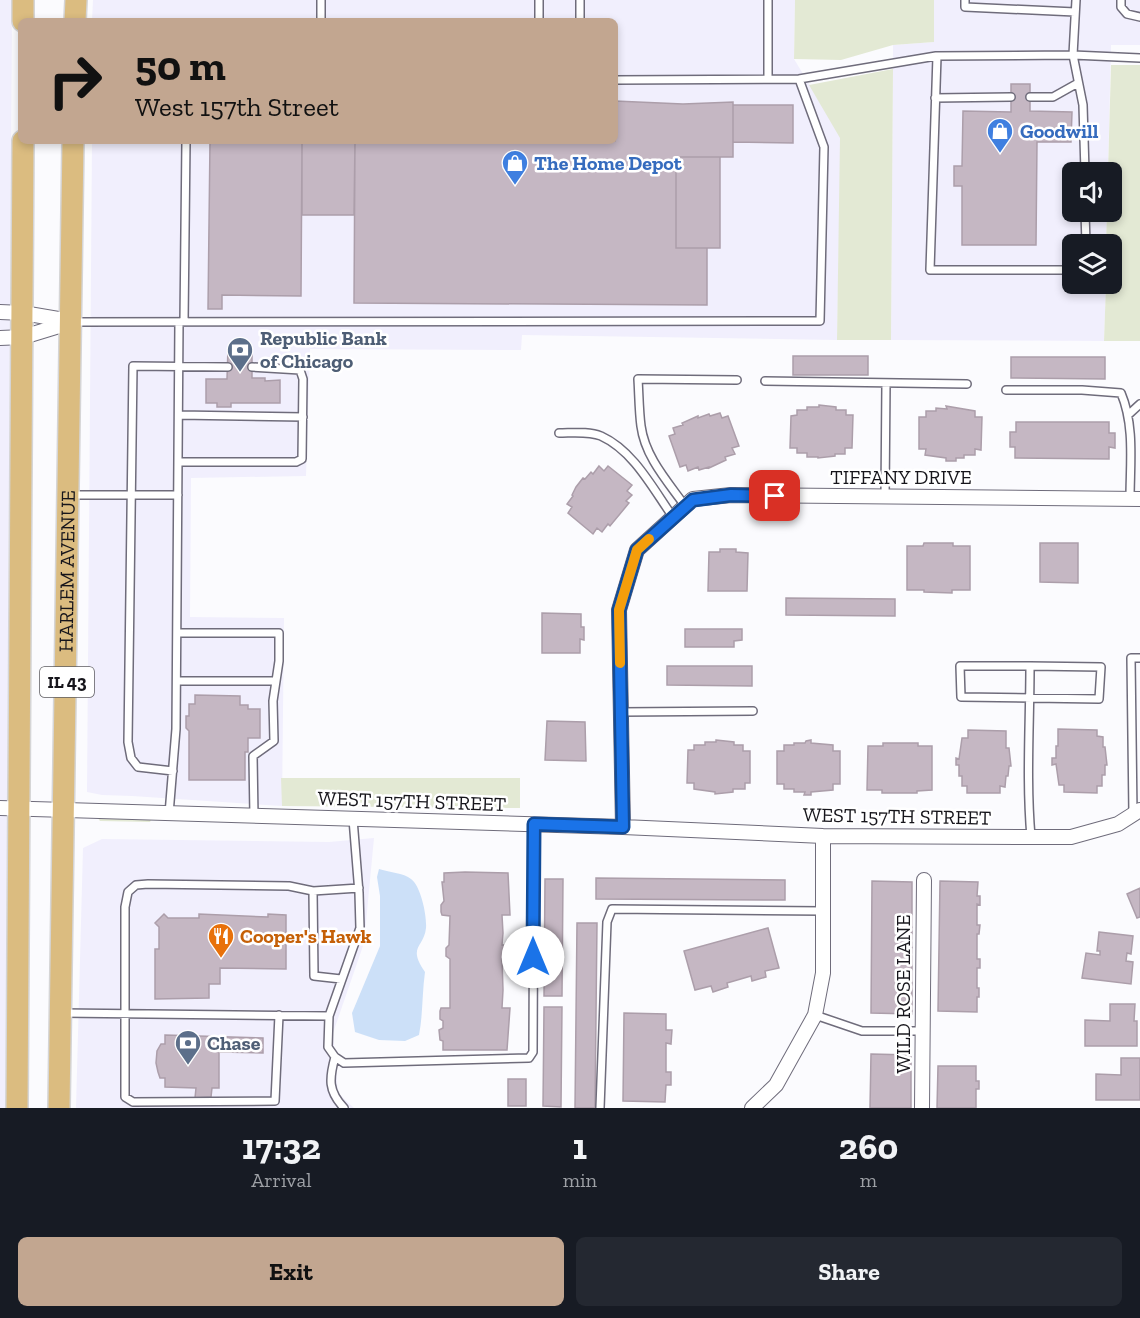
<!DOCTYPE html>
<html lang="en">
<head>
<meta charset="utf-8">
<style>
  :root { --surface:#171b24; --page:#242831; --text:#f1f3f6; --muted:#9ea1a6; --accent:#c2a690 }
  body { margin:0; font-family:"Zilla Slab",serif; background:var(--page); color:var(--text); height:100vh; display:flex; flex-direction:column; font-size:22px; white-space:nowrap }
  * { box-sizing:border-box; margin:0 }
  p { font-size:20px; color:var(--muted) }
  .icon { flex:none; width:33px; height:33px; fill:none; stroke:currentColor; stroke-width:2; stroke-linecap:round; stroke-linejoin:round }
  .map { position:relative; height:1108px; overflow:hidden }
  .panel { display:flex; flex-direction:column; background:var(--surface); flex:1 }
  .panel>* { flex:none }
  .banner { position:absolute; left:18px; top:18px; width:600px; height:126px; border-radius:9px; box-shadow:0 3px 9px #0003; background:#c2a690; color:#111; overflow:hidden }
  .fabs { position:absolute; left:1062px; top:162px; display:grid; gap:12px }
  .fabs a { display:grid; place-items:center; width:60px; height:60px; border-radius:9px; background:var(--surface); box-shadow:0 3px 9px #0003; font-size:30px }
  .pin { position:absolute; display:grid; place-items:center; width:51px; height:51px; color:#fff; margin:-26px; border-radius:12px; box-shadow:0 3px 9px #0006 }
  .me { position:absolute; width:66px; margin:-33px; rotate:0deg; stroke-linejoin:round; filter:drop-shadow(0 0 4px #0008) }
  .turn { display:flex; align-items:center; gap:21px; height:126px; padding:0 18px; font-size:27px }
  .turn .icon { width:78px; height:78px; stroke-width:2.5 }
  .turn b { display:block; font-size:42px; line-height:51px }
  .eta { display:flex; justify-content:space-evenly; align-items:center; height:102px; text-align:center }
  .eta b { font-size:36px; font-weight:700; line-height:42px }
  .button { display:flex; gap:12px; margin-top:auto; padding:12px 18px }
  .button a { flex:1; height:69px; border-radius:9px; background:var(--accent); color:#111; font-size:24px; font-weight:700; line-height:69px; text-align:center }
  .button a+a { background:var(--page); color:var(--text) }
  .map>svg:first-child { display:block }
</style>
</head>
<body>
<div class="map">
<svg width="1140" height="1108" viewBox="0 0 1140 1108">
  <rect width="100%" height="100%" fill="#fbfbfe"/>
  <path fill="#f1effd" d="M0,0H12L5,1108H0Z
    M93,0H795L794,59L841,137L837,340L522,335L521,350L310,349L306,476L191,478L190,617L284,618L282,806L132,796L102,795L87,792L92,141H615V21H92Z
    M934,0H1140V45H1111L1108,172H1072V212H1107L1106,244H1072V284H1106L1104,341L891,340L893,45L934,42Z
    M374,838L364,943L333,1033L338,1093L354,1108H76L83,848L102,839L329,842Z"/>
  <path fill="#e3e9d4" d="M795,0H934V42L893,45L841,60L794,59Z
    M1111,65H1140V341H1104L1106,284H1112V244H1106L1107,212H1112V172H1108Z
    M893,69L891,340H837L840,138L809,85Z
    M281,778H520V808L282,806Z
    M97,817L152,818L150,822L100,821Z"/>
  <path fill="#cce0f8" d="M379,869C388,872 404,873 411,879C421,886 427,916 426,928C424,948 407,946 425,972C422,993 423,1015 419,1035L405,1041L379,1040L355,1032L352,1013L380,946V896L377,877Z"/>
  <path fill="#c5b7c3" stroke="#ac9eaa" stroke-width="1.5" d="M1011,84H1030V111L1072,112L1071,142H1037L1036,245H962V186H954V166H962L963,111L1011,112Z
    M615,101L683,104L733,102V157H676V248H707V305L354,303L355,141H615Z
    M733,105H793V143L733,142Z
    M210,141H302L301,296L222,295V309H208Z
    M302,141H355L354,215H302Z
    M676,157H720V248H676Z
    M228,348H252V378H265V381L280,380V403H231V407H217V403H206V379H227Z
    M793,356H868V375H793Z
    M1011,357H1105V379L1011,378Z
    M819,405L836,407V410H846V415H853L852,448H845V454H835V456L818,458V457H807V453H797V448H790L791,416L797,415V410H807V407H819Z
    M946,406L975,411V417H982L981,450L975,449V455H964V458H956V461H946V458L925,455L926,449H919V417H926V411H936V408L947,409Z
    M720,413L722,418L728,416L739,446L732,448L735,454L725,457L726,460L709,468V467L699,470L698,467L688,471L686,465L680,467L669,436L675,434L673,428L683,425L682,423L698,416V418L709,414L710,416Z
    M1016,422H1109V433H1115V448L1109,447V459L1015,458V447H1010V432H1016Z
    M599,466L604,471L608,466L632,485L627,491L632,495L626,501L629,503L610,526L608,524L602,532L597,528L593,534L568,513L572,507L567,504L573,496L572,495L576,487L583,478L585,479L591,472L593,474Z
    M924,543H953V546H970V590H952V593L924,592V590H907V546H923Z
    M1040,543H1078V583L1040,582Z
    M720,549H736V552L748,553L747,591H708L709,552H720Z
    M786,598L895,599V616L786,615Z
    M542,613L581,614V627H584V640L580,639V653H542Z
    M685,629H742V640L734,641V647H685Z
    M667,666H752V686L667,685Z
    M195,695L240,696V705H248V709H260V738H248V752H245V780H189V731L186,728V716H189V704H195Z
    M547,721L585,722L586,761L545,760Z
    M1058,729L1097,730V736L1103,737V747H1105L1107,765H1105V775H1102V786H1097V793L1064,792V785H1059L1056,764L1052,765V758H1056V746H1058Z
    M968,730L1006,731V748H1009L1011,766H1009L1008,776H1006L1005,787L1000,786V793H967V786H962V776H959V765H956V758L959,759L962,738H968Z
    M716,740L734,742V745H743V751H750V783H745V789H733V792L715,794V792L694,789V783H687L688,750H694V745H705V742H716Z
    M811,740V743L833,745V751H840V784H833V790L811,792V795H804L805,792H794V789H784V784H777V751H784V745H794V743H805L806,741Z
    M883,743H918V746H932V790L917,791V793H882V790H867L868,746H883Z
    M465,872L508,873L510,915H502L503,933L502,945H509V959H502L503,990L502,1008H510L507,1050H443V1041L440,1040L439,1030L443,1028V1021L440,1019V1011L441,1008H450V959L446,956V948L449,945L450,916L442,915L441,912V905L444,901L442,882H444V873Z
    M596,878L785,880V900L596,899Z
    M545,879H563L562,996H544Z
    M872,881L912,882V1014L871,1013Z
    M940,881L978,882L977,896H980V905L977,904V925H980L979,934H977V959H980V968H977V988H979V997H977V1012L938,1011Z
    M1140,888V917L1137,918L1127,894Z
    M164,914L168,918H199V914L268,917V914L286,915V969L220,968V984H209V998L155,999V949H159V927L155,923Z
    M577,923H597L595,1108H575Z
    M768,928L779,968L765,971L766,977L752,981L751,976L727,983L728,987L713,992L711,986L695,990L684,951Z
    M1099,932L1133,936L1131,954L1127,953L1126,961L1133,962L1131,984L1082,978L1086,953L1100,955V951H1097Z
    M1110,1004H1135L1134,1021H1137V1046H1085V1020L1110,1021Z
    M544,1007H562L561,1107L543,1106Z
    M624,1013L666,1014V1030H672L671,1044L666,1043V1072H671V1085H666L665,1102L623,1101Z
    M165,1035L263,1038V1053L219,1052V1088H212L211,1097L195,1098L196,1088L165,1087V1078H160L158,1072L156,1063L157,1051L161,1044H165Z
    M871,1054L911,1055V1108H870Z
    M1121,1058H1140V1100H1096V1074L1121,1075Z
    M938,1066H976V1081H979V1089H976V1108H937Z
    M508,1079H526V1106H508Z"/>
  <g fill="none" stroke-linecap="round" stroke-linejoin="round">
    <g stroke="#6f6c7b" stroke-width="10">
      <path id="service" d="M580,0V21
        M965,0V7L1075,12
        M1121,0V7L1127,14L1140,17
        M321,21V0
        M539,21V0
        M937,56L930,270H1072
        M768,79V0
        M615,80L799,79L936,56L1073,55L1076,0
        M1030,97H1053L1078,83
        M935,98L1011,97
        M1085,172L1083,105L1073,55L1140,58
        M1085,212L1086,244
        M72,322L820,321L824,147L799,79
        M184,322L186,141
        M765,381L967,384
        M1006,390H1082L1121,393C1135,426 1130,464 1130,499
        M179,415L303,417
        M1128,415L1140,404
        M559,433C572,433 589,431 601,436C634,451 653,489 673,517
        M178,462H296L302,459L303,379L300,370L252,367
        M70,495H178
        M885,497L886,383
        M685,506C668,482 645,457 641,426C639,411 639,395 638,379L737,380
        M177,633H279V661L273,701L274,741L253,756L254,816
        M1030,666H960L961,697L1099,699L1101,667L1030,666C1030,723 1026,780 1031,837
        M177,681H275
        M621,712L753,711
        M173,771L138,767L131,758L128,742L133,366L228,367
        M169,814L176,729L179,322
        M1133,814L1131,658H1140
        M353,819L359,893L360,928L329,1016L328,1047L335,1057L344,1063L529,1058L533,1052L534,824
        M341,979L314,976L313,891L359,888
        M62,1013L329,1016
        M279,1015L275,1101L133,1102L125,1097V907L128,892L136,885L148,884L289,886L313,891
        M815,1015L862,1031H923
        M335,1057C329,1079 328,1091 344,1108
        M600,1108L607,922L612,909L823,911"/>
    </g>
    <g stroke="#6f6c7b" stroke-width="16">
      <path id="minor" d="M0,312L23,313L70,321
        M0,338L23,337L72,322
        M0,808L623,827L823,836L1031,837H1071L1118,824L1140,810
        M623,827L619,610L637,550L693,499L731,495L1140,499
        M752,1108L776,1085L815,1015L823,973V836
        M922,1108L924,880"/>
    </g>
    <g stroke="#d5d5d6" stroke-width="24">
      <g id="primary">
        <path d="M23,21V0"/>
        <path d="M75,21L76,0"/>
        <path d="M17,1108L23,141"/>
        <path id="s1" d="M59,1108L73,141"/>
      </g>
    </g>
    <use href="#service" stroke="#fff" stroke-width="7"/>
    <use href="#minor" stroke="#fff" stroke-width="14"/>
    <use href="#primary" stroke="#dbbc80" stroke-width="21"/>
  </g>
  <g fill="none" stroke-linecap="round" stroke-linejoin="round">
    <g stroke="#114b97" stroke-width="15">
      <path id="route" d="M533,957L534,824L623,827L619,610L637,550L693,500L731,495L775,496"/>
    </g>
    <use href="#route" stroke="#1a73e8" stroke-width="10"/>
    <path stroke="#f59e0b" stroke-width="10" d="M620,663L619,610L637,550L649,539"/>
  </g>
  <defs>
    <g id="shop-pin" transform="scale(1.35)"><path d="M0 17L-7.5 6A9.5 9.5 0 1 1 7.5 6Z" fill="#3f7fe0" stroke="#fff"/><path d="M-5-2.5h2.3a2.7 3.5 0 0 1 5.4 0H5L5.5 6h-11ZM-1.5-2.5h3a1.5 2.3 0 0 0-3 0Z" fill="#fff"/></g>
    <g id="bank-pin" transform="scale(1.35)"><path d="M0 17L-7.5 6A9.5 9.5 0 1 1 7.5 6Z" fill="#5c6f8a" stroke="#fff"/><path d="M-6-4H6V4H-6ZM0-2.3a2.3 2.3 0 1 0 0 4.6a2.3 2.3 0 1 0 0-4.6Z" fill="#fff"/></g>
    <g id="restaurant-pin" transform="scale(1.35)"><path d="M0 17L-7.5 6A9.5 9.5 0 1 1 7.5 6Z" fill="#e8710a" stroke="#fff"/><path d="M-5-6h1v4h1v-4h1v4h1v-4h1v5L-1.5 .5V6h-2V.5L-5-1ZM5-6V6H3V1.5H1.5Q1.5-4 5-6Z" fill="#fff"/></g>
  </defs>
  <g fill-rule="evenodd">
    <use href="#shop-pin" x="1000" y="131"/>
    <use href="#shop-pin" x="515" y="163"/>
    <use href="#bank-pin" x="240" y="350"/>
    <use href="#restaurant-pin" x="221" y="936"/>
    <use href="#bank-pin" x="188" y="1043"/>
  </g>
  <g text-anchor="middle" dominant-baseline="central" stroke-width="5" stroke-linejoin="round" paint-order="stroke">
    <rect fill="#fff" stroke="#5c5b5f" stroke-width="1.5" x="40" y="667" width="54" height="30" rx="4.5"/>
    <g font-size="18" font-weight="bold" fill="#16151b">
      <text x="67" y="682">IL 43</text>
    </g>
    <g font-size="20" font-weight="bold" fill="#366cbe" stroke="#fff" text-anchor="start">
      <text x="1020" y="131">Goodwill</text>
      <text x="534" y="163">The Home Depot</text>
    </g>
    <g font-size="20" font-weight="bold" fill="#4e5e75" stroke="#fff" text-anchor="start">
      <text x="260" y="338">Republic Bank<tspan x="260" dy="23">of Chicago</tspan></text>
      <text x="207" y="1043">Chase</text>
    </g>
    <g font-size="20" fill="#16151b" stroke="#fff">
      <text x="901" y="477">TIFFANY DRIVE</text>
      <text stroke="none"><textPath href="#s1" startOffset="537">HARLEM AVENUE</textPath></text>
      <text transform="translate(412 801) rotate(2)">WEST 157TH STREET</text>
      <text transform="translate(897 816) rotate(1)">WEST 157TH STREET</text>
      <text transform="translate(903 994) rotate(-90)">WILD ROSE LANE</text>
    </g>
    <g font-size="20" font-weight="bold" fill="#c56008" stroke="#fff" text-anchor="start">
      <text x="240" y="936">Cooper's Hawk</text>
    </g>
  </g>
</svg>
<div class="fabs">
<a><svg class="icon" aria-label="sound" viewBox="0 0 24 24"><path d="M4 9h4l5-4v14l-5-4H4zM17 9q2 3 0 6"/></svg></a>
<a><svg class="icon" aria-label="layers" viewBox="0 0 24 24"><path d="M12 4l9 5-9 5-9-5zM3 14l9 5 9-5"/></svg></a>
</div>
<div class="pin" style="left:775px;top:496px;background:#d93025"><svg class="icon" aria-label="arrive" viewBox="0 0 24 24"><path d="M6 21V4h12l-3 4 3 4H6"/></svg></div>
<svg class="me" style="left:533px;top:957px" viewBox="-20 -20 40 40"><circle r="19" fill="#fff"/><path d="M0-13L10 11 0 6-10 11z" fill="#1a73e8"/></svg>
<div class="banner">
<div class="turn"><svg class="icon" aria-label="right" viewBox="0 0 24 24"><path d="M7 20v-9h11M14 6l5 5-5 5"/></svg><div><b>50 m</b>West 157th Street</div></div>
</div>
</div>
<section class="panel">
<div class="eta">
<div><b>17:32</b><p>Arrival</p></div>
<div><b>1</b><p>min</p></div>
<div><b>260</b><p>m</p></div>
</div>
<div class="button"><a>Exit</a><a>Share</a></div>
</section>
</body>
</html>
